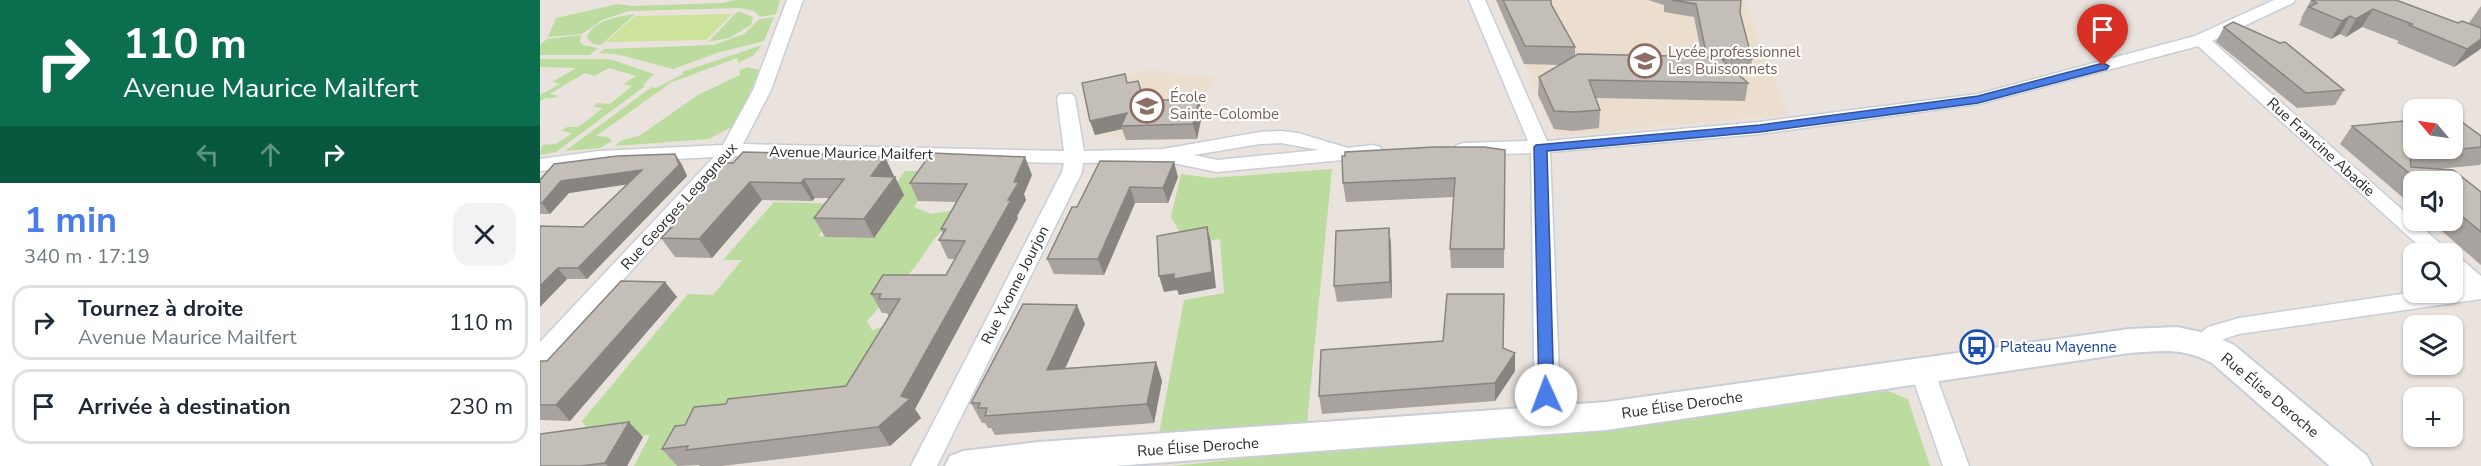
<!DOCTYPE html>
<html lang="fr">
<head>
<meta charset="utf-8">
<style>
  :root { --surface:#fff; --page:#f2f2f3; --text:#1f2937; --muted:#747a83; --line:#e0e1e3; --accent:#4b7de9 }
  body { margin:0; font-family:"Nunito Sans",sans-serif; background:var(--page); color:var(--text); height:100vh; display:flex; flex-direction:column; font-size:22px; white-space:nowrap }
  * { box-sizing:border-box; margin:0 }
  p { font-size:20px; color:var(--muted) }
  .icon { flex:none; width:33px; height:33px; fill:none; stroke:currentColor; stroke-width:2; stroke-linecap:round; stroke-linejoin:round }
  .map { position:relative; flex:1; overflow:hidden }
  .details { display:flex; flex-direction:column; background:var(--surface); width:540px }
  .details>* { flex:none }
  .banner { background:#0b6e4f; color:#fff; overflow:hidden }
  .needle { width:39px; rotate:299deg }
  .tools { position:absolute; left:1863px; top:99px; display:grid; gap:12px }
  .tools a { display:grid; place-items:center; width:60px; height:60px; border-radius:12px; background:var(--surface); box-shadow:0 2px 4px #0004; font-size:30px }
  .pin { position:absolute; display:grid; place-items:center; width:51px; height:51px; color:#fff; margin:-62px -26px; border-radius:50% 50% 50% 0; rotate:-45deg; box-shadow:0 0 6px #0007 }
  .pin .icon { rotate:45deg }
  .me { position:absolute; width:66px; margin:-33px; rotate:358deg; stroke-linejoin:round; filter:drop-shadow(0 0 4px #0008) }
  .turn { display:flex; align-items:center; gap:21px; height:126px; padding:0 24px; font-size:27px }
  .turn .icon { width:78px; height:78px; stroke-width:2.5 }
  .turn b { display:block; font-size:42px; line-height:51px }
  .lanes { display:flex; align-items:center; height:57px; padding:0 24px; background:#0003; justify-content:center; gap:30px; direction:ltr }
  .lanes .off { opacity:.35 }
  .round { display:grid; place-items:center; flex:none; width:63px; height:63px; border-radius:18px; background:var(--page) }
  .overview { display:flex; align-items:center; justify-content:space-between; height:102px; padding:0 24px }
  h1 { font-size:36px; font-weight:700; line-height:45px; color:var(--accent) }
  ul { padding:0; list-style:none }
  li { display:flex; align-items:center; gap:18px; height:75px; margin:0 12px 9px; padding:0 12px; border:3px solid var(--line); border-radius:18px }
  li div { flex:1 }
  li b { display:block; font-size:22px }
  li em { font-style:normal }
  main { display:flex; flex:1; min-height:0 }
  .map>svg:first-child { display:block }
</style>
</head>
<body>
<main>
<section class="details">
<div class="banner">
<div class="turn"><svg class="icon" aria-label="right" viewBox="0 0 24 24"><path d="M7 20v-9h11M14 6l5 5-5 5"/></svg><div><b>110 m</b>Avenue Maurice Mailfert</div></div>
<div class="lanes"><svg class="icon off" aria-label="left" viewBox="0 0 24 24"><path d="M17 20v-9H6M10 6l-5 5 5 5"/></svg><svg class="icon off" aria-label="ahead" viewBox="0 0 24 24"><path d="M12 20V5M6 11l6-6 6 6"/></svg><svg class="icon" aria-label="right" viewBox="0 0 24 24"><path d="M7 20v-9h11M14 6l5 5-5 5"/></svg></div>
</div>
<div class="overview"><div><h1>1 min</h1><p>340 m · 17:19</p></div><a class="round"><svg class="icon" aria-label="close" viewBox="0 0 24 24"><path d="M6 6l12 12M18 6L6 18"/></svg></a></div>
<ul>
<li><svg class="icon" aria-label="right" viewBox="0 0 24 24"><path d="M7 20v-9h11M14 6l5 5-5 5"/></svg><div><b>Tournez à droite</b><p>Avenue Maurice Mailfert</p></div><em>110 m</em></li>
<li><svg class="icon" aria-label="arrive" viewBox="0 0 24 24"><path d="M6 21V4h12l-3 4 3 4H6"/></svg><div><b>Arrivée à destination</b></div><em>230 m</em></li>
</ul>
</section>
<div class="map">
<svg width="1941" height="466" viewBox="0 0 1941 466">
  <rect width="100%" height="100%" fill="#eae3dd"/>
  <path fill="#ebdece" d="M956,0H1204L1248,115L1016,136Z
    M610,70L675,78L670,85L657,139L586,140L555,135L544,84Z"/>
  <path fill="#bbdc9e" d="M196,0H240L236,14L220,17L214,11L200,8L89,11L62,20L42,34L8,37L16,18L78,4L91,6L181,3Z
    M198,11L213,17L211,25L189,38L168,42Z
    M95,14L61,45L53,44L47,38C51,21 79,16 95,14Z
    M234,17L224,41L177,53L133,69L76,54L59,53L64,49L174,45L204,34L220,19Z
    M41,35L40,42L43,45L58,48L50,55H0V45L7,39Z
    M222,45L214,55L198,63L197,58L132,82L56,136L68,137L72,141L60,148L25,151L112,87L116,88L143,74L142,72Z
    M0,59H70L114,74L103,85L105,86L16,152L0,155L2,145L16,144L32,133L21,131L27,127H38L63,108L53,107L58,103L70,104L92,86L83,84L96,76L69,68L54,76L45,73L10,94L18,96C12,100 6,96 0,101V95L20,84L12,82L36,68L0,67Z
    M208,67L219,70L196,127L189,128L169,139L75,146L82,140L99,136L158,95L200,75V70Z
    M792,169L767,423L619,434L644,300L684,293L680,239L647,245L631,217L641,174L671,178Z
    M365,171H398L374,207L391,214L425,208L395,238L375,267L327,321L332,330L366,320L321,394L145,442L135,466H94L110,435L54,439L42,421L148,294L173,295L202,260H183L234,202L306,204L278,236L317,238Z
    M1348,391L1368,399L1390,466H632Z"/>
  <path fill="#cde39b" d="M192,14L166,40L66,42L95,16Z"/>
  <g fill="none" stroke-linecap="round" stroke-linejoin="round">
    <g stroke="#c8cdd6" stroke-width="3">
      <path id="street" d="M247,0H263L231,90L203,144L524,151L517,98L520,94H532L535,98L544,151L623,149L720,132L741,131L758,133L808,148L833,145L840,147L843,151L840,155L833,157L677,172L623,161L543,163L542,172L397,466H371L522,172L524,163L195,156L8,363L0,366V342L174,157L59,163L0,171V159L59,151L183,145L213,90ZM741,143L779,150L677,160L654,155L720,144Z
        M929,0H945L1007,141L1219,122L1438,94L1655,36L1734,0H1755L1753,3L1672,41L1912,254H1888L1658,46L1439,104L1219,134L1010,152L1021,421L1017,428L1008,431L999,428L995,421L991,153L924,155L917,153L914,149L917,145L924,143L988,141Z
        M1912,256L1920,258L1941,276V299L1699,334C1694,336 1688,337 1684,339C1672,346 1670,354 1656,349L1652,343L1656,337L1668,327L1699,318L1875,292H1912V287L1924,286L1912,275Z
        M1382,361L1390,364L1394,370L1429,466H1403L1370,370L1374,364Z"/>
    </g>
    <g stroke="#c8cdd6" stroke-width="4">
      <path id="secondary" d="M1637,327L1670,334L1694,345L1827,456L1832,466H1790L1672,363C1643,347 1621,351 1589,353L1066,430L574,466H405L410,456L423,451L499,442L1066,402L1589,329Z"/>
    </g>
    <use href="#street" fill="#fff" fill-rule="evenodd"/>
    <use href="#secondary" fill="#fff" fill-rule="evenodd"/>
  </g>
  <path fill="#a8a39e" d="M956,0H1011V4L1035,47V56L1162,57L1154,17L1124,12V5L1108,0H1201L1200,13L1212,59L1210,73H1197L1208,83L1205,101L1056,98L1060,110L1059,128L1033,131L1014,129L998,95L999,77L1019,65L984,64Z
    M1771,0L1889,13L1918,23H1929L1941,6V48L1939,50L1914,67L1857,43L1859,41L1822,27L1806,37L1800,34L1791,39L1759,25L1762,18H1761Z
    M1684,27L1804,90L1795,105L1757,108L1676,42Z
    M587,83L604,100L662,115L657,139L586,140L582,129L555,135L550,121Z
    M1812,126L1941,136V163L1940,165L1897,169L1941,192V265L1889,220H1912V182H1874V207L1800,144Z
    M965,150L964,268H911L910,249L914,197L806,202L803,183Z
    M135,154L142,165L147,176L47,279H27L0,307V226L43,227L87,184L29,193L10,214H0V180Z
    M331,157L355,177L364,195L334,238L285,237L274,218L289,198H275L272,201L222,200L172,258L135,257L121,238L129,230L126,226L185,163Z
    M560,161L638,177L628,203H595L564,275L514,274L507,259L537,207Z
    M492,175L484,194L486,200L477,216L478,218L375,409L381,418L350,446L182,466H160L159,465L137,466L122,449L145,425L186,404L306,386L349,317L347,313H342L331,294L406,275L415,259H408L399,240L403,234L401,229L417,202L378,201L370,183Z
    M849,228L851,244L852,298L797,302L794,286Z
    M125,282L137,297L30,421L0,420V361H7Z
    M964,313L963,348L975,371L955,401L782,414L779,396L903,341Z
    M545,324L525,368L616,362L622,381L614,423L455,435L451,428H448L445,423H442L431,403Z
    M103,437L87,466H0Z"/>
  <path fill="#888581" d="M1833,9L1822,27L1806,37L1816,19Z
    M1810,16L1800,34L1791,39L1802,21Z
    M1941,39V48L1939,50L1914,67L1927,49Z
    M659,100L662,115L657,139L653,124Z
    M587,113L581,126L582,129L555,135L550,121Z
    M135,154L142,165L147,176L47,279L38,268Z
    M330,155L337,169L345,157L354,176L341,195L331,176L328,157Z
    M485,157L492,175L484,194L486,200L477,216L478,218L375,409L381,418L350,446L338,427L361,396L468,200L474,182Z
    M634,162L638,177L628,203L623,188Z
    M102,170L110,181L29,193L10,214L2,203L21,181Z
    M355,177L364,195L334,238L324,219Z
    M264,179L275,198L272,201L261,183Z
    M210,182L222,200L172,258L159,239Z
    M590,187L595,203L564,275L558,259Z
    M667,227L671,242L676,288L639,295L637,290L624,292L619,276Z
    M849,228L851,244L852,298L850,282Z
    M18,268L27,279L0,307V286Z
    M125,282L137,297L30,421L16,405Z
    M537,305L545,324L516,389L507,370Z
    M975,353V371L955,401V383Z
    M616,362L622,381L614,423L607,404Z
    M89,422L103,437L87,466H68L65,463Z"/>
  <path fill="#c3beb8" stroke="#888581" stroke-width="1.5" d="M963,0H1011V4L1035,47L985,46Z
    M1132,0H1201L1200,13L1212,59H1181L1179,57H1167L1156,4Z
    M1771,0H1856L1918,23L1922,21L1941,28V39L1927,49L1869,25L1872,24L1833,9L1816,19L1810,16L1802,21L1769,7L1777,3Z
    M1693,22L1740,43L1745,42L1804,90L1766,93L1684,27Z
    M1038,54L1179,57L1208,83L1049,80L1060,110L1034,112L1014,111L999,77Z
    M585,74L587,83L598,81L604,100H659L653,124L581,126L587,113L550,121L542,83Z
    M1912,117H1915L1941,136V147L1870,154L1871,167L1913,170L1941,192V232L1912,208V182H1880L1812,126L1874,120V148H1912Z
    M895,147H944L965,150L964,249H910L915,178L803,183L802,156H805V152Z
    M203,152L330,155L328,157H345L331,176L355,177L324,219L274,218L304,179H264L261,183L210,182L159,239L121,238L133,226H126L185,163H193Z
    M391,153L485,157L474,182H479L468,200H471L361,396L370,399L338,427L146,450L148,446L122,449L135,426L145,425L154,407L186,404L188,399L306,386L360,299H339L341,294H331L343,275H406L425,241L399,240L406,229H401L427,184L370,183Z
    M135,154L139,165L38,268H18L0,286V226L43,227L102,170L21,181L2,203H0V180L14,164L77,156Z
    M560,161L634,162L623,188L590,187L558,259H507L532,207H537Z
    M667,227L672,272L634,279V274L619,276L617,236Z
    M849,228L850,282L794,286L796,231Z
    M81,281L125,282L16,405H0V361H7Z
    M907,294H964L963,348L975,353L955,383L779,396L781,350L903,341Z
    M483,304L537,305L507,370L616,362L607,404L445,416L447,408H438L440,403H431Z
    M89,422L65,463L41,466H0V434Z"/>
  <path fill="#4b7de9" stroke="#315197" stroke-width="1.5" d="M1563,63L1569,66L1567,69L1438,103L1220,132L1007,151L1014,395L1012,400L1006,401L1001,400L999,395L994,147L996,145L1220,125L1438,96Z"/>
  <defs>
    <g id="school-ring" transform="scale(1.725)"><circle r="9.5" fill="#fff" stroke="#8d6e63" stroke-width="1.5"/><path d="M0-5L7-2L0 1L-7-2ZM-4 1L0 2.5L4 1V4Q0 6-4 4Z" fill="#8d6e63"/></g>
    <g id="bus-ring" transform="scale(1.725)"><circle r="9.5" fill="#fff" stroke="#1a4fb4" stroke-width="1.5"/><path d="M-5-6H5V4H4V6H2V4H-2V6H-4V4H-5ZM-3.5-4V0h7V-4ZM-3.5 1.2v1.5H-2V1.2ZM2 1.2v1.5H3.5V1.2Z" fill="#1a4fb4"/></g>
  </defs>
  <g fill-rule="evenodd">
    <use href="#school-ring" x="1105" y="61"/>
    <use href="#school-ring" x="607" y="106"/>
    <use href="#bus-ring" x="1437" y="347"/>
  </g>
  <g text-anchor="middle" dominant-baseline="central" stroke-width="4.5" stroke-linejoin="round" paint-order="stroke">
    <g font-size="15" fill="#785e54" stroke="#fff" text-anchor="start">
      <text x="1128" y="52">Lycée professionnel<tspan x="1128" dy="17">Les Buissonnets</tspan></text>
      <text x="630" y="97">École<tspan x="630" dy="17">Sainte-Colombe</tspan></text>
    </g>
    <g font-size="15" fill="#2a2a2a" stroke="#fff">
      <text transform="translate(1781 147) rotate(42)">Rue Francine Abadie</text>
      <text transform="translate(311 153) rotate(1)">Avenue Maurice Mailfert</text>
      <text transform="translate(139 206) rotate(-48)">Rue Georges Legagneux</text>
      <text transform="translate(475 285) rotate(-63)">Rue Yvonne Jourjon</text>
      <text transform="translate(1730 395) rotate(40)">Rue Élise Deroche</text>
      <text transform="translate(1142 405) rotate(-8)">Rue Élise Deroche</text>
      <text transform="translate(658 447) rotate(-4)">Rue Élise Deroche</text>
    </g>
    <g font-size="15" fill="#164399" stroke="#fff" text-anchor="start">
      <text x="1460" y="347">Plateau Mayenne</text>
    </g>
  </g>
</svg>
<div class="tools">
<a><svg class="needle" viewBox="-14 -14 28 28"><path d="M0-13l5 13h-10z" fill="#e53935"/><path d="M0 13l5-13h-10z" fill="#747a83"/></svg></a>
<a><svg class="icon" aria-label="sound" viewBox="0 0 24 24"><path d="M4 9h4l5-4v14l-5-4H4zM17 9q2 3 0 6"/></svg></a>
<a><svg class="icon" aria-label="search" viewBox="0 0 24 24"><circle cx="10" cy="10" r="6"/><path d="M15 15l6 6"/></svg></a>
<a><svg class="icon" aria-label="layers" viewBox="0 0 24 24"><path d="M12 4l9 5-9 5-9-5zM3 14l9 5 9-5"/></svg></a>
<a>+</a>
</div>
<div class="pin" style="left:1563px;top:66px;background:#d93025"><svg class="icon" aria-label="arrive" viewBox="0 0 24 24"><path d="M6 21V4h12l-3 4 3 4H6"/></svg></div>
<svg class="me" style="left:1006px;top:395px" viewBox="-20 -20 40 40"><circle r="19" fill="#fff"/><path d="M0-13L10 11 0 6-10 11z" fill="#4b7de9"/></svg>
</div>
</main>
</body>
</html>
